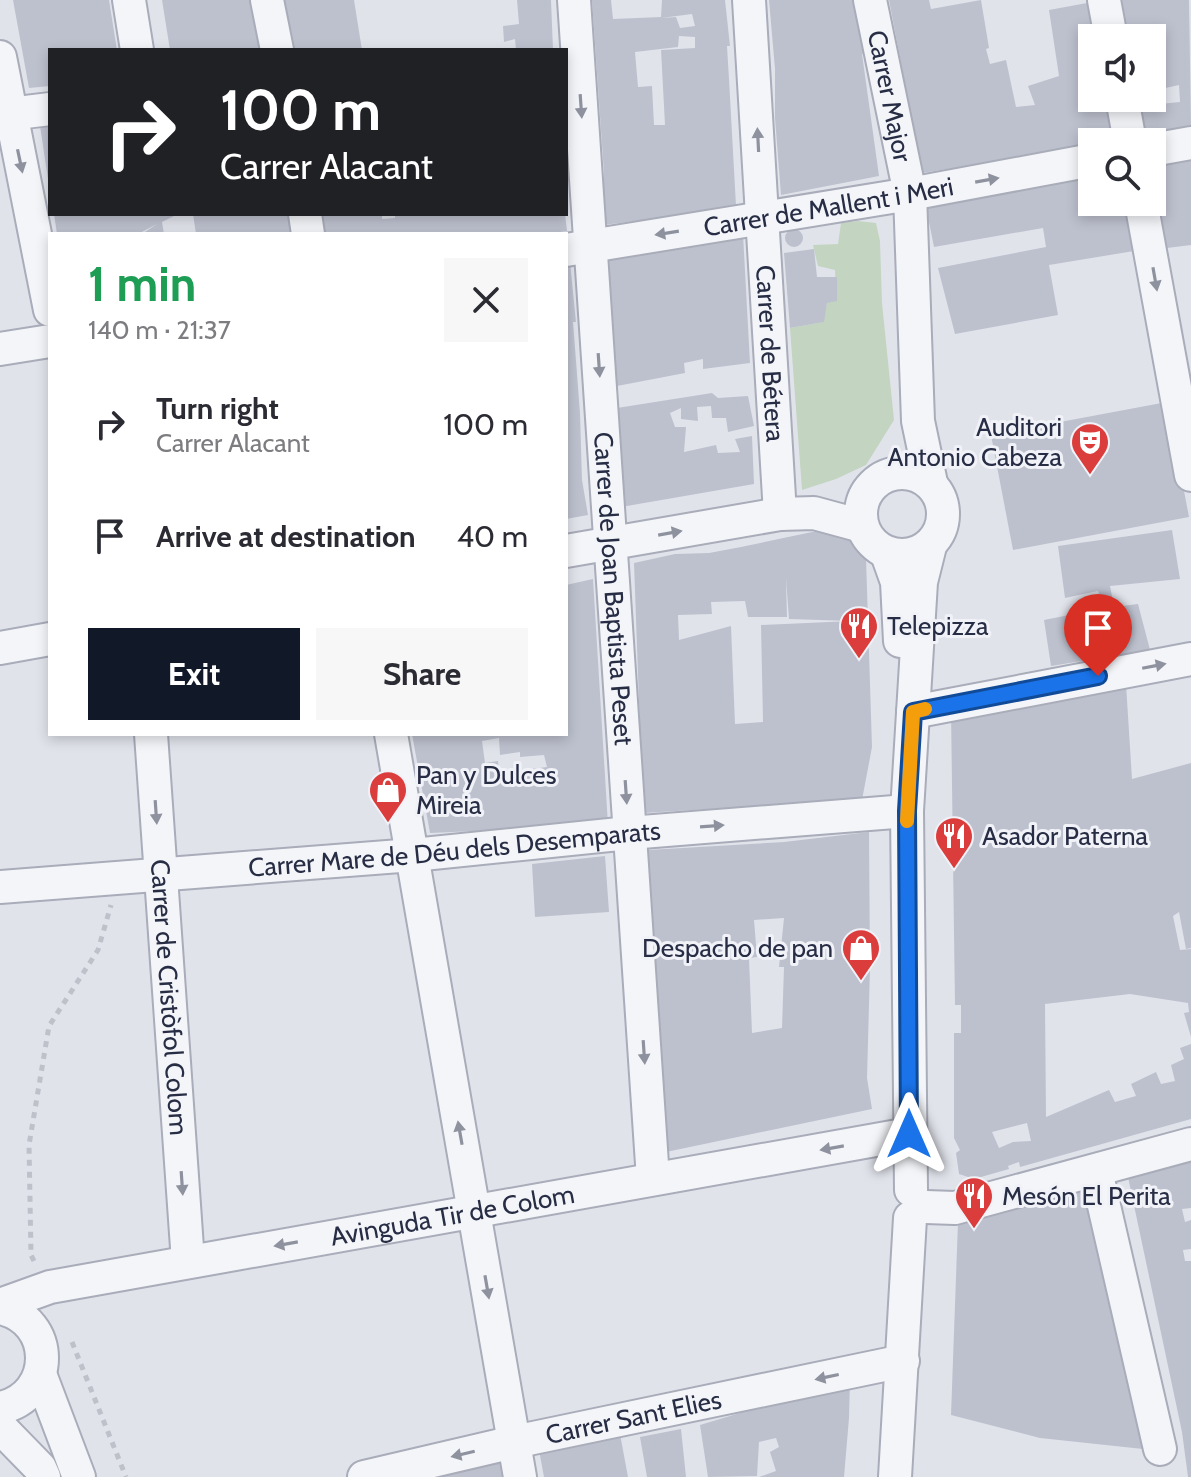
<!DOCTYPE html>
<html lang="en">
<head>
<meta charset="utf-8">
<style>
  :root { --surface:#fff; --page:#f7f7f7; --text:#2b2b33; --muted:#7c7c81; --accent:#111827 }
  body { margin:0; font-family:Cabin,sans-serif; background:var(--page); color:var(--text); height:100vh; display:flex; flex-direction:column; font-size:30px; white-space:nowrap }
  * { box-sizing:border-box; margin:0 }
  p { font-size:26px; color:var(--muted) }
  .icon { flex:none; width:44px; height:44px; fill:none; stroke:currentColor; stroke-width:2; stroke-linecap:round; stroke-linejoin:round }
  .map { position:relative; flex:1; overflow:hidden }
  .side { position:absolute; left:48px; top:232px; width:520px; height:504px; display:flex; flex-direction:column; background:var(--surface); border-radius:0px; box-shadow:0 4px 12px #0003 }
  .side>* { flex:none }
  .banner { position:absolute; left:48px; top:48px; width:520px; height:168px; border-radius:0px; box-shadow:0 4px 12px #0003; background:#202124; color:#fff; overflow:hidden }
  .tools { position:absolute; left:1078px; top:24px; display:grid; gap:16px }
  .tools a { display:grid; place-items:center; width:88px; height:88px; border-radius:0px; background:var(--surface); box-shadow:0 4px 12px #0003; font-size:40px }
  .pin { position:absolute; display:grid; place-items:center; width:68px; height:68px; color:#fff; margin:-82px -34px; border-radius:50% 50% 50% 0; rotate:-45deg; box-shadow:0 0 8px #0007 }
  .pin .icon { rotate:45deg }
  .me { position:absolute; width:88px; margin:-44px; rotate:0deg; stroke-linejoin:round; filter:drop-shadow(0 0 6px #0008) }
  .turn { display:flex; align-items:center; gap:28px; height:168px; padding:0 40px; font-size:36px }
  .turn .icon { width:104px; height:104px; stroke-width:2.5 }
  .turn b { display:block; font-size:56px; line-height:68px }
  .round { display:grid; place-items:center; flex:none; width:84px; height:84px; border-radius:0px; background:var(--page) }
  .overview { display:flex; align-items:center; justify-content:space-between; height:136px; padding:0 40px }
  h1 { font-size:48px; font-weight:800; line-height:60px; color:#1e9e55 }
  .action { display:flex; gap:16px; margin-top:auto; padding:16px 40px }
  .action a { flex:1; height:92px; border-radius:0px; background:var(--accent); color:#fff; font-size:32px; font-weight:800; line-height:92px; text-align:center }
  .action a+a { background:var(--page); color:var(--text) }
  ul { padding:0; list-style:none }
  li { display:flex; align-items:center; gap:24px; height:112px; padding:0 40px }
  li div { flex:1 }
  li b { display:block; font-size:30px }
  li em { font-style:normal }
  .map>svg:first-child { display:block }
</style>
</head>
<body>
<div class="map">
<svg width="1191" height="1477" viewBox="0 0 1191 1477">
  <rect width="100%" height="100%" fill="#e1e3eb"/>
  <path fill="#c3d5c1" d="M858,221L876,223L880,241L882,303L894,420L866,465L836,479L802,490L790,328L823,322L827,303L836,298L835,270L818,266L813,245L838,244L841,223Z"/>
  <path fill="#bdc1ce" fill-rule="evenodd" d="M13,0H109L117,50H50V86L29,88Z
    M162,0H255L264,50H170Z
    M283,0H354L362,50H292Z
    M517,0H551L553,50H516L515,39L504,42L503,26L519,24Z
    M592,0H611L613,19L661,17L662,0H725L730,46H727L729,79L736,206L650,222V219L604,225V173ZM692,14L695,26L680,28L676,17L661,18ZM679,36L695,37V48L661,50L665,125H654L652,86L638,87L635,52L678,47Z
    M769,0H853L865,54H862L879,176L781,195L775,118V69Z
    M889,0H929L931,9L981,0L989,48L986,49L990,64L1006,60L1016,107L1035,105L1028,86L1059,76L1049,10L1087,3L1094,38H1092V98H1106L1115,142H1092V146L922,173Z
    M1121,0H1189L1191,126L1145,134L1140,98H1152V38H1128ZM1179,85L1180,102L1160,104L1161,89Z
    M50,124V179H48L40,126Z
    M1191,156V245L1167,248L1171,271H1169L1152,190V161Z
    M1092,177V202H1126L1134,251L1049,265L1058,315L955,334L938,268L1046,247L1043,228L934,247L925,202Z
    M54,214H178L162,222L164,234H142L157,224L138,234H57Z
    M193,214H292L297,234H196Z
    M319,214H382V219L395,218V214H565L567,231L548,234H322Z
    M785 238a9 9 0 1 1 18 0a9 9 0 1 1-18 0Z
    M743,234L750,363L703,369V359L684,363L685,373L617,386L611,326L609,257L676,249Z
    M814,249L817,277H837V301L827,303L824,322L790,328L784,253Z
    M570,262L576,322H573L580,413L582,480L588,515L566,519V263Z
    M712,393L718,398L748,396L754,426L728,432L726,418H712L711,406L697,407L698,421L681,419V408L670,413L675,427H686L684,452L716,445L718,453L740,452L735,439L752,436L754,484L621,507L622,465L617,408Z
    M1167,402L1189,517L1013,550L991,435Z
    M836,527L866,558L872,747L862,800L643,813L634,563L675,554L709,553L741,547ZM786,578L789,619L852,621L761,625L763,722L735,724L731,626L679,640L678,615L712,614L711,602L745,601L748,617H787Z
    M1172,530L1180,579L1110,586L1114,607L1138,604L1150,650L1051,666L1044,620L1104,608L1098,591L1065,598L1058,546Z
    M593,579L608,825L430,833L412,734H566V585ZM499,738L500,755L520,752V757L544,755L547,767L499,773L498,761L485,763L482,741Z
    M1126,684L1132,779L1191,763V948L1186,949L1179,912L1173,916L1180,950L1191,949V1037L1184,1013L1189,1012L1188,1003L1130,994L1045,1004L1046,1117L1109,1090L1115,1102L1136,1096L1131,1084L1156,1072L1161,1084L1175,1081L1171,1065L1184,1059L1180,1048L1191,1044V1119L1020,1167L1019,1162L1008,1166L1009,1169L967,1181L968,1177L959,1174L956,1153L960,1150L954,1138V1033H961V1005H955L951,712ZM1027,1123L1031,1141L1013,1142L999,1148L992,1132Z
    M869,832L870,968L867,1078L872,1109L666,1152L648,850L784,842ZM784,918L779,967H784L782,1028L752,1033L749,958L757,957L754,920Z
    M605,856L609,912L535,917L532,864Z
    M1191,1159V1208L1182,1209L1185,1222L1191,1220V1249L1183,1250L1185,1261H1191V1477H1188L1182,1432L1128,1177Z
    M1091,1184L1121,1323L1143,1449L1040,1438L951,1415L958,1222Z
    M850,1380L849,1418L844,1477H759L776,1471L770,1452L779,1447L776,1438L759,1442L757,1476L708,1477L700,1425Z
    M681,1429L686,1477H647L640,1437Z
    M620,1434L628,1477H544L539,1450Z
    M502,1462L505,1477H444V1476Z"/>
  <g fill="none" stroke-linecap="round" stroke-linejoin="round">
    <g stroke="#a9acb9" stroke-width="36">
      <g id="minor">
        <path d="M129,0L137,50"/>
        <path d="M267,0L277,50"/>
        <path id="s1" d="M574,0L653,1179"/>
        <path id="s2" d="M749,0L780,514"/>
        <path id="s3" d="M870,0L910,194L918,421L931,483"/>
        <path d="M1104,0L1111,38"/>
        <path d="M0,57L50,310"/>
        <path d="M1122,98L1130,142"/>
        <path d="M0,115L50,109"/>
        <path d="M1152,150L1191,143"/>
        <path d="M1141,202L1191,475"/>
        <path d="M305,214L308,234"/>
        <path id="s4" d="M566,250L910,194L1092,160"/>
        <path d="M0,349L50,341"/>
        <circle cx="902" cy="514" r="41"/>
        <path d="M566,551L780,514L814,513L862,526"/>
        <path d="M887,554L897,582L900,641"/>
        <path d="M0,648L50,639"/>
        <path d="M913,712L1191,659"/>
        <path id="s5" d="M151,734L188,1262"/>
        <path d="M391,734L520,1477"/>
        <path id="s6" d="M0,887L413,855L629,833L907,811"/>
        <path d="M1096,1171L1160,1449"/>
        <path d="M911,1190L907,811L921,582L930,546"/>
        <path d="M926,1207L955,1208L1191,1144"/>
        <path id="s7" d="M0,1305L50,1287L909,1134"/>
        <path d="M0,1308C56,1320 56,1396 0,1408"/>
        <path d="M40,1374L79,1477"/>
        <path d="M0,1427L40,1468L44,1477"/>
        <path id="s8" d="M364,1477L514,1442L903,1361"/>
        <path d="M895,1477L910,1218"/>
      </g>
    </g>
    <path stroke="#bfc1ca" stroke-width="5" stroke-dasharray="6 6" stroke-linecap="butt" d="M34,1261L31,1255L29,1145L49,1026L98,950L111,905
      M72,1342L126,1477"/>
    <use href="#minor" stroke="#f4f5f9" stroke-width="32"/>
  </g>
  <defs><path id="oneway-solid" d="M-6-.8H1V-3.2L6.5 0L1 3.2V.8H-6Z" transform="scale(2)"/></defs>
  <g fill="#8e919e">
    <use href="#oneway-solid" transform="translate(581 106) rotate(86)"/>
    <use href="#oneway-solid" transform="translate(758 140) rotate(-93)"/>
    <use href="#oneway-solid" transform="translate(20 161) rotate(78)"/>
    <use href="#oneway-solid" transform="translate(987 180) rotate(-10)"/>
    <use href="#oneway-solid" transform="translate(667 233) rotate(171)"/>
    <use href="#oneway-solid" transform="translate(1155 279) rotate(80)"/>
    <use href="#oneway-solid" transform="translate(599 365) rotate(86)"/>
    <use href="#oneway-solid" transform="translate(670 533) rotate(-10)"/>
    <use href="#oneway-solid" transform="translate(1154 666) rotate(-11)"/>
    <use href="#oneway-solid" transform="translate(626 792) rotate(86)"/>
    <use href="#oneway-solid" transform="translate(156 812) rotate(86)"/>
    <use href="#oneway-solid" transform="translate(712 826) rotate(-4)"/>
    <use href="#oneway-solid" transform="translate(644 1052) rotate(86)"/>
    <use href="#oneway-solid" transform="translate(460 1133) rotate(-100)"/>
    <use href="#oneway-solid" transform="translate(832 1148) rotate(170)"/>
    <use href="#oneway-solid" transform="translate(182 1183) rotate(86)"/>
    <use href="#oneway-solid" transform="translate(286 1244) rotate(170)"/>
    <use href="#oneway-solid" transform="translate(487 1287) rotate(80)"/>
    <use href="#oneway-solid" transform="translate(827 1377) rotate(168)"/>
    <use href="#oneway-solid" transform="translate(463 1454) rotate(167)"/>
  </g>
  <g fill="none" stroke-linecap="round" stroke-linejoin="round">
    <g stroke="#114b97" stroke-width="20">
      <path id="route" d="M909,1134L907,811L913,712L1098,676"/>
    </g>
    <use href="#route" stroke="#1a73e8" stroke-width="14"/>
    <path stroke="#f59e0b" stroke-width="14" d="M907,821L913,712L925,709"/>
  </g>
  <defs>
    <g id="theatre-pin" transform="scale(2)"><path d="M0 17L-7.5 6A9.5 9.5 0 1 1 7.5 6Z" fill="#da3d3b" stroke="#f1f2f8"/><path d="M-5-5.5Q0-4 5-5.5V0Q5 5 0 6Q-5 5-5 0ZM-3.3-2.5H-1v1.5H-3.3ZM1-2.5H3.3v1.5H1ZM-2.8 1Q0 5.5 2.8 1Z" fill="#fff"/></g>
    <g id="restaurant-pin" transform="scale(2)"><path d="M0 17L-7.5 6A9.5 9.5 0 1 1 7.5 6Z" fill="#da3d3b" stroke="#f1f2f8"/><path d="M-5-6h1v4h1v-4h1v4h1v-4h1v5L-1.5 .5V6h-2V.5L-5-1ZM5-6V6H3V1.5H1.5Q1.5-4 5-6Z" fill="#fff"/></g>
    <g id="shop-pin" transform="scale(2)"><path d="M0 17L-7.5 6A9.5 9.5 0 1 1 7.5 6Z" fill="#da3d3b" stroke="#f1f2f8"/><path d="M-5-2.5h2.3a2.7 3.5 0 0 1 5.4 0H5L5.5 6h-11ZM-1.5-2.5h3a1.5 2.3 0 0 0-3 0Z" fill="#fff"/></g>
  </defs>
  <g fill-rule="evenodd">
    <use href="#theatre-pin" x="1090" y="442"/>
    <use href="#restaurant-pin" x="859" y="626"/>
    <use href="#shop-pin" x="388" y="790"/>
    <use href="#restaurant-pin" x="954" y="836"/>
    <use href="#shop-pin" x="861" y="948"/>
    <use href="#restaurant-pin" x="974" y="1196"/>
  </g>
  <g text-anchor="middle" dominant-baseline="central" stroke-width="6" stroke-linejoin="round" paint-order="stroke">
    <g font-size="26" fill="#272d44" stroke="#f1f2f8">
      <text stroke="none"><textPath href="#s3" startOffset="98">Carrer Major</textPath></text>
      <text stroke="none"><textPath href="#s4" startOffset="266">Carrer de Mallent i Meri</textPath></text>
      <text stroke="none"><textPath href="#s2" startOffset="354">Carrer de Bétera</textPath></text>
      <text stroke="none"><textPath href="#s1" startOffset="590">Carrer de Joan Baptista Peset</textPath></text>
      <text stroke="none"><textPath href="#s6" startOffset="456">Carrer Mare de Déu dels Desemparats</textPath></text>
      <text stroke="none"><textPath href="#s5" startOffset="264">Carrer de Cristòfol Colom</textPath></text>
      <text stroke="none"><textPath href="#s7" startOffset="462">Avinguda Tir de Colom</textPath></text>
      <text stroke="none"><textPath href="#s8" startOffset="276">Carrer Sant Elies</textPath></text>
    </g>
    <g font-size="26" fill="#272d44" stroke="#f1f2f8" text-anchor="start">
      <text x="1062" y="427" text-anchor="end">Auditori<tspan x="1062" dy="30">Antonio Cabeza</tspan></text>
      <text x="887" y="626">Telepizza</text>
      <text x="416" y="775">Pan y Dulces<tspan x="416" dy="30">Mireia</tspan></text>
      <text x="982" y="836">Asador Paterna</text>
      <text x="833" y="948" text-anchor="end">Despacho de pan</text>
      <text x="1002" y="1196">Mesón El Perita</text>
    </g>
  </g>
</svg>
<div class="tools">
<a><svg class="icon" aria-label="sound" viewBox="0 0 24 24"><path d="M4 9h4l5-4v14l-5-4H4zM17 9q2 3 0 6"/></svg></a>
<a><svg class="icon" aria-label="search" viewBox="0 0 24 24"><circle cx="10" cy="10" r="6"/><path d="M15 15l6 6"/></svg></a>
</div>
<div class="pin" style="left:1098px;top:676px;background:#d93025"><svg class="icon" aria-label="arrive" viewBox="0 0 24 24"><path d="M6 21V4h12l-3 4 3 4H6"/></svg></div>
<svg class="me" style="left:909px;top:1134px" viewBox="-20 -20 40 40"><path d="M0-17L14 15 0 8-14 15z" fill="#1a73e8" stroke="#fff" stroke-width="4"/></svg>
<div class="banner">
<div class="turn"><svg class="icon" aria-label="right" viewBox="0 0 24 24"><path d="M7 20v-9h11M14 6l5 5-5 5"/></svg><div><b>100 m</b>Carrer Alacant</div></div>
</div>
<section class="side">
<div class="overview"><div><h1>1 min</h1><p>140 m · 21:37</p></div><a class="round"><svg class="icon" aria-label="close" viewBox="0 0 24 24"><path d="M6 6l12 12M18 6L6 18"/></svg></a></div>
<ul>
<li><svg class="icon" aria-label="right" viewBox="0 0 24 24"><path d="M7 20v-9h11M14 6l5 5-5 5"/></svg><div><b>Turn right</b><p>Carrer Alacant</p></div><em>100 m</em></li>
<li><svg class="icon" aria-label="arrive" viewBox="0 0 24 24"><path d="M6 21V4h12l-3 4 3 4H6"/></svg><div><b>Arrive at destination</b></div><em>40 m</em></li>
</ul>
<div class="action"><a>Exit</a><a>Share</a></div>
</section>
</div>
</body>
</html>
